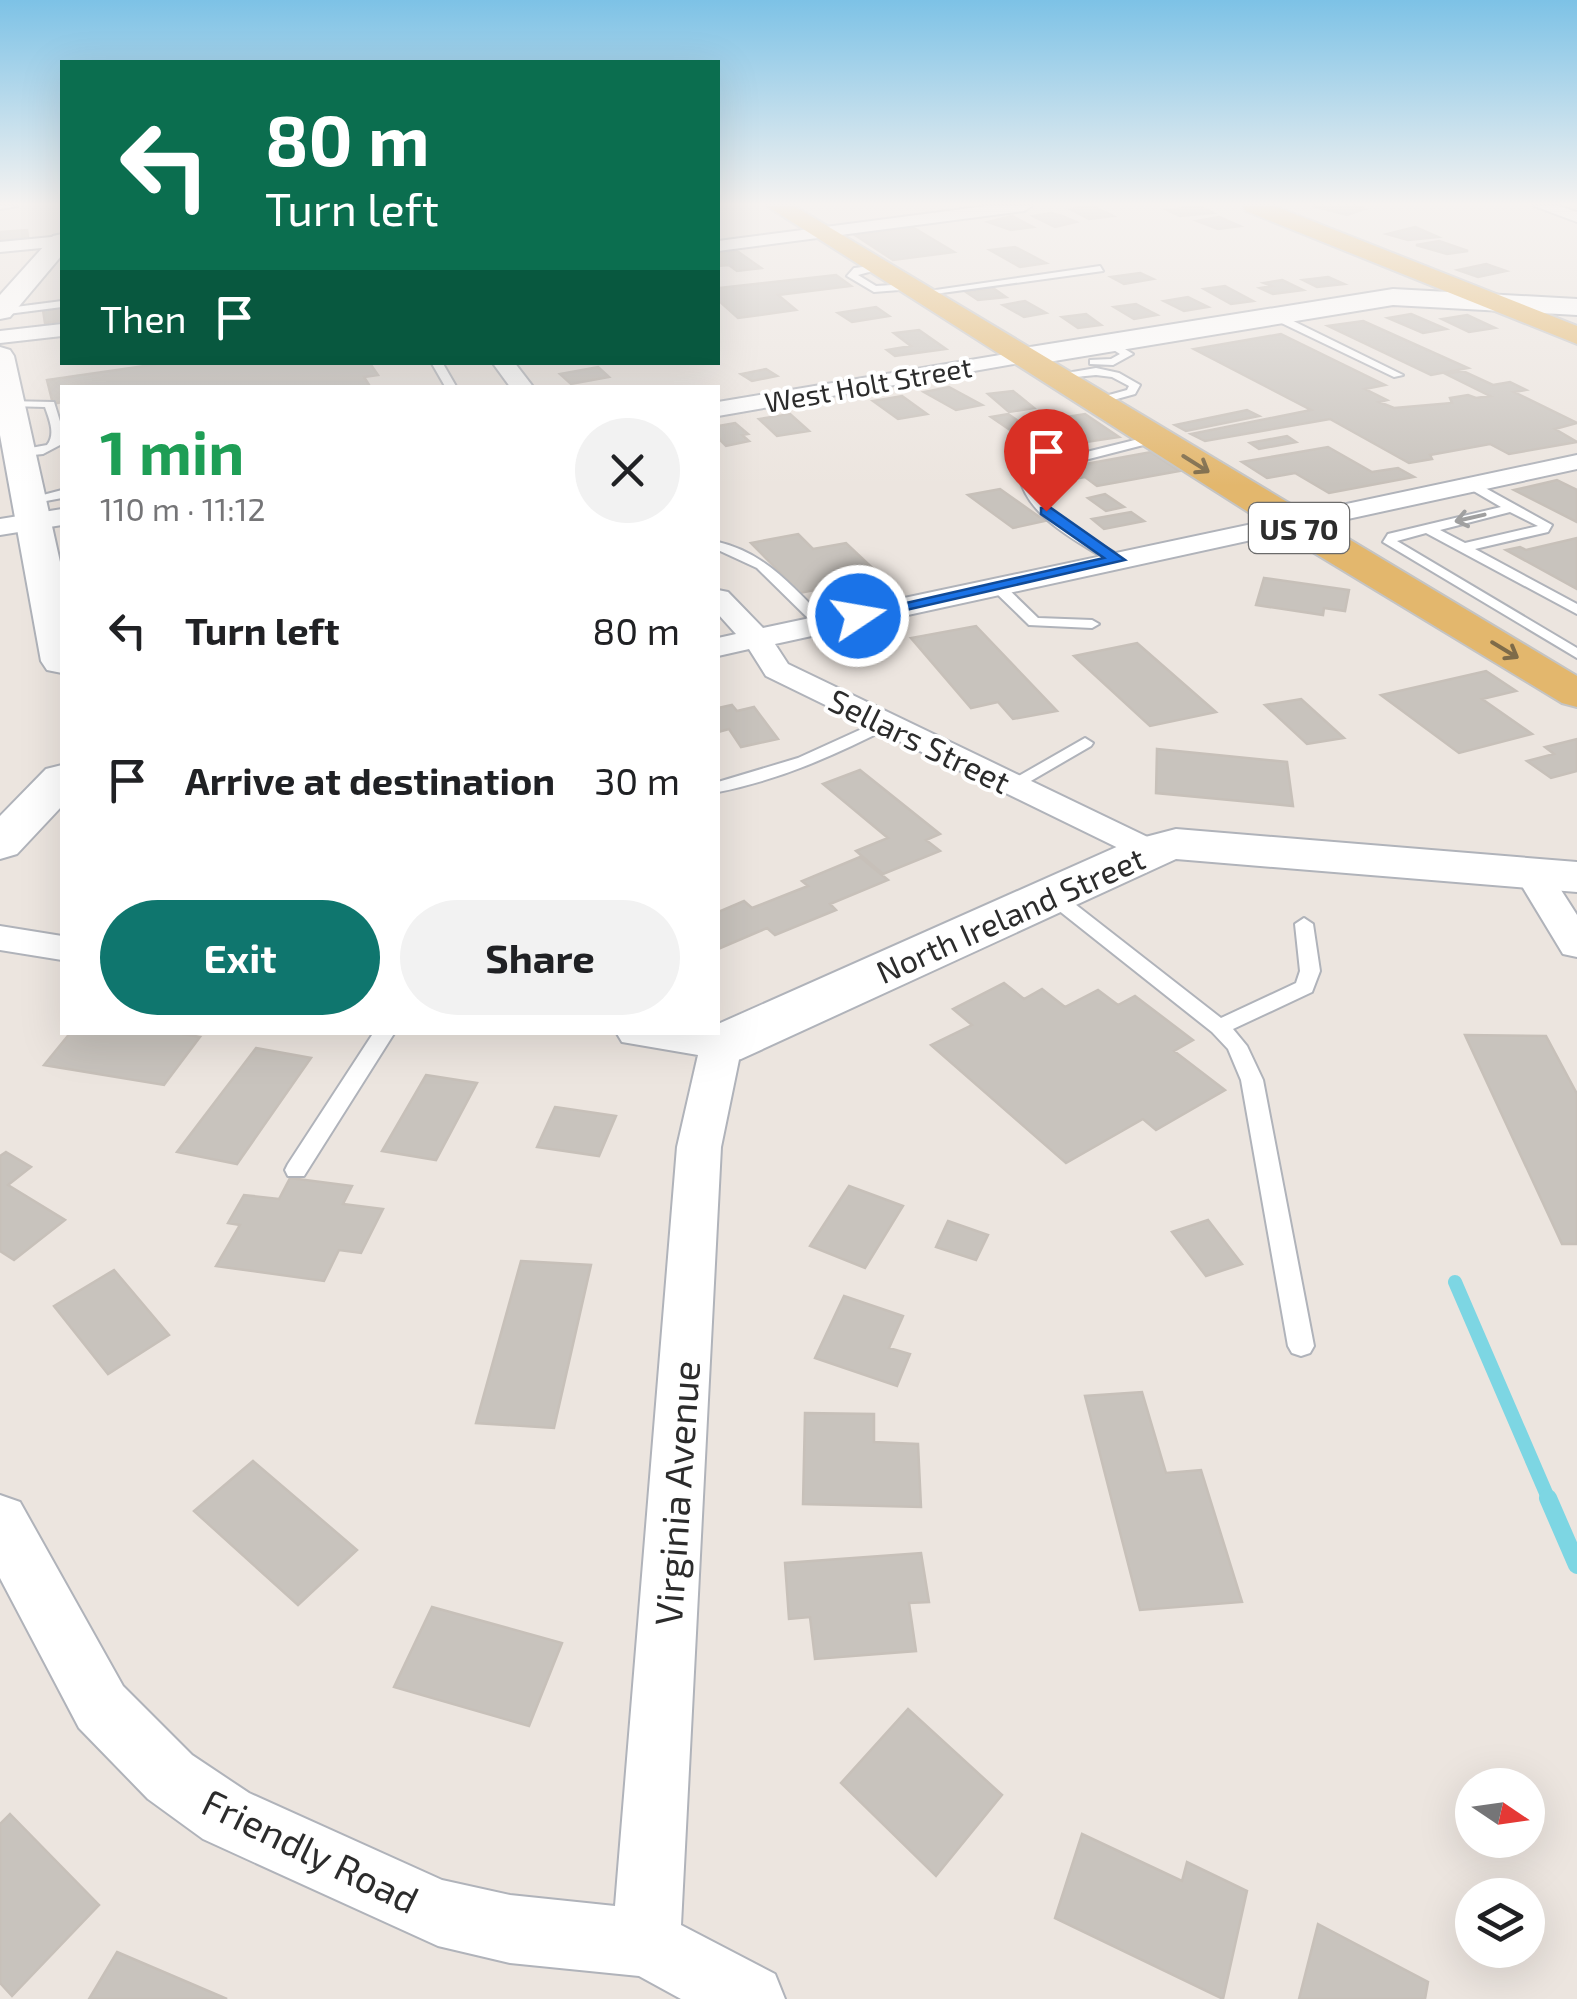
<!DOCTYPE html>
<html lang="en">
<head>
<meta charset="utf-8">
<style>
  :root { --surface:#fff; --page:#f2f2f2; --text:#202124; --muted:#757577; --accent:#0f766e }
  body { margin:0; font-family:"Exo 2",sans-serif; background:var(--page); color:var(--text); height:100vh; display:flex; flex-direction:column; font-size:38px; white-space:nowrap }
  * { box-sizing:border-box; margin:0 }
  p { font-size:32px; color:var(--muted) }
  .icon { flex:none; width:55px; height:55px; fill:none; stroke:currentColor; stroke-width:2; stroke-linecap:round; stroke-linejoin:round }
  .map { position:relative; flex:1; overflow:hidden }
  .details { position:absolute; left:60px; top:385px; width:660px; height:650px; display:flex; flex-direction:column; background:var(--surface); border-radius:0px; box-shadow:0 10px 40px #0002 }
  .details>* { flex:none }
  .banner { position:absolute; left:60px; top:60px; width:660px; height:305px; border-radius:0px; box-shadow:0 10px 40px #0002; background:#0b6e4f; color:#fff; overflow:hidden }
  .needle { width:65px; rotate:103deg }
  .buttons { position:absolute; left:1455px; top:1768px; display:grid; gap:20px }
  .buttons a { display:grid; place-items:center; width:90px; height:90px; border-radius:50%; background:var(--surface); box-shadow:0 10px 40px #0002; font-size:50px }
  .pin { position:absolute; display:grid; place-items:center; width:85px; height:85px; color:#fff; margin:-102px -42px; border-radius:50% 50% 50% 0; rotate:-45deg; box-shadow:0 0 10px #0007 }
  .pin .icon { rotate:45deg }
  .me { position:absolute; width:110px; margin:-55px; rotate:78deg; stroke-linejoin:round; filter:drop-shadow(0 0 8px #0008) }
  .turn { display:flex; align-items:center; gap:35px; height:210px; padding:0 40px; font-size:45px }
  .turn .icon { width:130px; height:130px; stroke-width:2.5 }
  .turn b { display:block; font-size:70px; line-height:85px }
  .then { display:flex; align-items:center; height:95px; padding:0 40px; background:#0003; gap:20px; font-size:38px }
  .round { display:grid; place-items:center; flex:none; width:105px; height:105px; border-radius:52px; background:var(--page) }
  .overview { display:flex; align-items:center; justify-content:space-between; height:170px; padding:0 40px }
  h1 { font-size:60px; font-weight:700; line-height:75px; color:#1e9e55 }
  .cta { display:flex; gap:20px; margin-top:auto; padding:20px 40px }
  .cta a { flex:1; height:115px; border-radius:60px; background:var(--accent); color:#fff; font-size:40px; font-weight:700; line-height:115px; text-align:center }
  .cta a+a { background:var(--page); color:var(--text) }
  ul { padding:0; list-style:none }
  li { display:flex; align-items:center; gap:30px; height:150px; padding:0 40px }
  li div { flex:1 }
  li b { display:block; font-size:38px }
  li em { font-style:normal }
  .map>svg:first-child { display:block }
</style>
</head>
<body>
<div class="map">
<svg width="1577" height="1999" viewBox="0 0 1577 1999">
  <rect width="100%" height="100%" fill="#ece5df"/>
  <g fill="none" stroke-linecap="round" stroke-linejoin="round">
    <path stroke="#7dd6e3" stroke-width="14" d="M1455,1282L1549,1500"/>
    <path stroke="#7dd6e3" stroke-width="18" d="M1548,1498L1577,1565"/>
  </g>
  <path fill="#c8c3bd" stroke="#c7c0b9" stroke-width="2.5" d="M1093,206L1113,216L1089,219L1070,209Z
    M1200,206L1213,213L1180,216L1167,210Z
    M1313,206H1357L1365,209L1347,215Z
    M1051,213L1062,216L1076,222L1055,227L1033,216Z
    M1012,216L1033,227L1011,230L988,222Z
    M1219,217L1240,226L1218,229L1197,221Z
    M1415,227L1438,237L1408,240L1387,234Z
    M914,228L954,252L893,260L855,235Z
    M27,230L28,238L0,241V232Z
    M1439,241L1468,251L1447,254L1416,245Z
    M1015,247L1046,263L1020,267L990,250Z
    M737,251L761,268L737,271L729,265L718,266V253Z
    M1486,264L1506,271L1478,277L1458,270Z
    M1140,273L1153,279L1124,284L1111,277Z
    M836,275L851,286L778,295L796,310L738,318L718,300V288Z
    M1328,277L1344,284L1317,287L1303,280Z
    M1282,280L1303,290L1273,294L1260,288L1272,286L1264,283Z
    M1225,286L1253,301L1231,304L1204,289Z
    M993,288L1006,297L978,300L966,292Z
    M1188,297L1208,307L1184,311L1164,301Z
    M1025,301L1046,313L1024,317L1003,305Z
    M1136,304L1157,315L1134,319L1114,307Z
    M876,307L889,316L852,322L838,313Z
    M62,308V321L45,323L43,310Z
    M1086,314L1101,325L1078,328L1062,317Z
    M1411,314L1446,329L1423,333L1388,318Z
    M1467,315L1495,328L1469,332L1442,319Z
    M1363,321L1468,368L1431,375L1328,326Z
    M919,330L946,349L895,356L887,350L911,346L894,333Z
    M1281,334L1385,385L1365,389L1387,400L1379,402L1394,408L1452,403L1450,398L1468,395L1476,398L1490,396L1446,374L1463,371L1493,385L1510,382L1526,390L1514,392L1577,423L1555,429L1577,442L1509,454L1490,444L1430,455L1432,459L1409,463L1330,419L1205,441L1191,434L1311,410L1194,349Z
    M172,362H369L378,375L364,377L371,388H62V402L53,404L47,380Z
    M598,367L609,377L571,384L560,374Z
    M766,369L777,376L752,381L741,374Z
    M949,387L982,405L956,410L924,392Z
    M1013,391L1034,408L1009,412L988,394Z
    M902,396L927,414L898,419L873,401Z
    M1247,410L1259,416L1186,431L1175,425Z
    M790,414L809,431L777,436L759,419Z
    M1008,414L1027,427L1010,430L991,417Z
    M1085,414L1119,437L1060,446L1028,423Z
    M735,423L748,434L742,435L749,441L726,446L718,438V426Z
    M1287,436L1296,442L1259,449L1250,443Z
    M1328,447L1372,472L1398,468L1414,477L1329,493L1295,473L1267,478L1242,462Z
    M1151,452L1179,471L1097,486L1085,477L1057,482L1042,472Z
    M1557,480L1577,490V522L1514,490Z
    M1000,489L1045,521L1013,528L968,495Z
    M1105,494L1124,507L1106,511L1088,498Z
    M1131,512L1144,521L1104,529L1092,519Z
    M798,534L813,549L846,543L882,577L800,593L751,543Z
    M1577,538V589L1506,550L1520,547L1526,550Z
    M1264,578L1349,590L1345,611L1324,608L1323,615L1256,605Z
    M976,626L1057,711L1013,719L998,702L971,708L911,638Z
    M1137,643L1216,712L1150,726L1074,656Z
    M1486,671L1516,691L1482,699L1532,734L1459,753L1381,695Z
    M1301,699L1344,738L1307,744L1265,705Z
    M732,705L737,711L754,707L778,739L741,747L729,729L718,732V708Z
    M1577,739V771L1551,778L1527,761L1554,754L1545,747Z
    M1157,749L1287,762L1293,806L1156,793Z
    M860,770L940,834L926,840L940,851L883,874L856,851L888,838L823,784Z
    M860,857L888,880L830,904L836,910L775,935L767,928L718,949V912L744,901L752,908L808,886L802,881Z
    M1004,983L1024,999L1042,989L1065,1007L1098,990L1118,1005L1135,996L1193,1040L1174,1051L1225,1090L1156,1130L1143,1119L1066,1163L931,1045L972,1025L953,1009Z
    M71,1032H170L200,1037L164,1085L44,1065Z
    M1465,1035L1546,1036L1577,1094V1244H1562Z
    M256,1048L311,1058L237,1164L177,1152Z
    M426,1075L477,1083L436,1160L382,1151Z
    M555,1107L616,1116L599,1156L537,1147Z
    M6,1152L31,1167L8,1185L65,1220L14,1260L0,1251V1156Z
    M290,1178L352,1186L343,1204L383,1209L361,1253L339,1250L324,1281L216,1266L240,1225L228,1223L244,1195L279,1199Z
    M849,1186L903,1206L865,1268L810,1246Z
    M1208,1220L1242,1264L1206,1276L1172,1232Z
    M948,1221L988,1235L976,1260L936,1247Z
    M521,1261L591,1265L554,1428L476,1423Z
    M114,1270L169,1335L108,1374L54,1306Z
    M844,1296L903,1316L889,1348L910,1354L897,1386L815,1358Z
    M1142,1392L1166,1473L1201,1470L1242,1602L1140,1610L1085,1396Z
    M805,1413L874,1414V1442L918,1444L921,1507L803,1504Z
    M253,1461L357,1550L298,1605L194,1511Z
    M921,1553L929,1602L909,1603L916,1651L815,1659L810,1617L789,1619L785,1563Z
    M432,1607L562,1643L529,1726L394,1687Z
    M908,1709L1002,1795L936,1876L841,1783Z
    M10,1814L99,1905L12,1996L0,1983V1824Z
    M1082,1834L1182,1881L1187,1862L1247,1891L1223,1999L1055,1918Z
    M1318,1924L1428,1982L1425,1999H1299Z
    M117,1952L227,1999H89Z"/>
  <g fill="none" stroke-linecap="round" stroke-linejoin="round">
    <g stroke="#b0b3ba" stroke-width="4">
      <path id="lane" d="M0,206H18L0,209Z
        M880,265V269L858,275L876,286L909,284L912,289L874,292L847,276L854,268Z
        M1100,266L1103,271L920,296L915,293Z
        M62,301V307L0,315V309Z
        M1271,314H1279L1403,375L1394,377L1271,318Z
        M1110,340L1133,354L1113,365L1090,364V360L1111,359L1120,354L1106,345Z
        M431,362H442L457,388H446Z
        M1096,368L1119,373L1140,385L1135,394L1095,405L1091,404V400L1127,390L1129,386L1112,377L1096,375L1054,379L1049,376Z
        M5,401L54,402L62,428L60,445L43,454L14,457V451L47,445C56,434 49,419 45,407L9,406L5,405Z
        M1155,435L1159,437V441L1042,471L1031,477C1041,516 1090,538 1122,557V563H1112C1078,541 1029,519 1019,476L1034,465Z
        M1469,479L1552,525L1548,532L1475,549L1577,604V614L1426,533L1397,541L1577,648V658L1383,542L1388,534L1501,507L1465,486L1463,483ZM1510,512L1538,526L1465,543L1440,530Z
        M62,490V498L30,504L24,500Z
        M718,542C766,553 793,588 827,621V627H817L757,568L718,550Z
        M993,584H1003L1038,618L1092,620L1099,624L1092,628L1029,625L993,590Z
        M886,718L892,720V726C836,755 779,780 718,792V782L798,758Z
        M1085,738L1093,743L1091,746L1017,789L1011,790L1003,785Z
        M1050,888L1057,890L1221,1018L1296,983L1300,971L1295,924L1304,918L1313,924L1320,971L1312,992L1233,1029L1247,1046L1263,1080L1314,1346L1310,1353L1301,1356L1292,1353L1288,1346L1241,1080L1228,1049L1212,1032L1043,898L1041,894Z
        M374,1032H395L304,1176H288L285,1170L288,1164Z"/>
    </g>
    <g stroke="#b0b3ba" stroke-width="4">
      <path id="street" d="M986,206H1032L1024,211L718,251V241Z
        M1534,206H1559L1577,212V222Z
        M62,236V246L0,252V242Z
        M62,324V336L0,343V331Z
        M1024,351L1035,357L1031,361L718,416V402Z
        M492,362H514L534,388H511Z
        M1577,455V469L775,644L788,664L1160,843L1165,851L1160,859L1147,862L766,676L749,649L718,656V638L736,634L718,614V590L728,592L763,628Z
        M62,509V525L0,535V519Z
        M1532,862L1545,865L1577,915V957L1563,954L1514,873L1519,865Z
        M0,926L62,936V960L0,950Z
        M718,1030L736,1035L742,1045L721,1147L681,1925L775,1974L785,1999H681L639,1976L510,1963L438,1946L203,1839L148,1799L79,1728L0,1578V1495L20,1502L123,1686L192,1755L249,1793L442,1880L510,1895L615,1906L677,1147L698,1055L622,1042L616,1032Z"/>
    </g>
    <g stroke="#b0b3ba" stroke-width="4">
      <path id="secondary" d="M62,234V255L10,317L0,319V295L53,236Z
        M1393,289L1577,299V315L1393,305L1024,366L1014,363L1010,357L1014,351L1024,348Z
        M0,347L10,350L14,356L62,571V673L47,670L41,661L0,435Z
        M62,765V806L17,854L0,859V816L46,769Z
        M1176,829L1577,862V892L1176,859L741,1059L721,1064L701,1059L693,1045L700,1032H718V1024L1130,841Z"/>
    </g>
    <g stroke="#c4c4c4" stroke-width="4">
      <path id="primary" d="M767,206H794L1577,676V707L1562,703L1278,531Z
        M1243,206H1274L1577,326V344L1246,211Z"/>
    </g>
    <use href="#lane" fill="#fff" fill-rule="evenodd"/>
    <use href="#street" fill="#fff" fill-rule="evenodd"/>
    <use href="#secondary" fill="#fff" fill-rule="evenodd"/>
    <use href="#primary" fill="#e3b76d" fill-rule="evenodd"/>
  </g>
  <defs><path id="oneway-shaft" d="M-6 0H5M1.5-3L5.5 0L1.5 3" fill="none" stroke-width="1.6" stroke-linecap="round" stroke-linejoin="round" transform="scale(2.5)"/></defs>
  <g stroke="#7e6b49">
    <use href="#oneway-shaft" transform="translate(1196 464) rotate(32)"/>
    <use href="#oneway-shaft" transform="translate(1505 650) rotate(31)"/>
  </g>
  <use stroke="#a0a0a0" href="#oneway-shaft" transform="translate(1470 518) rotate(167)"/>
  <linearGradient id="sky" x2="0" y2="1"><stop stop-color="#7dc2e6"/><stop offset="0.42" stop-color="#f6f3f1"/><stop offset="1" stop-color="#f6f3f1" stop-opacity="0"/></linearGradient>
  <rect width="1577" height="486" fill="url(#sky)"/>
  <path fill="#1a73e8" stroke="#114b97" stroke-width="2.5" d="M1041,508H1051L1125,560L858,621L849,616L1104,558L1041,514Z"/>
  <g text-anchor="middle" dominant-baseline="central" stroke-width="8" stroke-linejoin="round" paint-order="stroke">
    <g font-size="28" fill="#2c2c2c" stroke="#fff">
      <text transform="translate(868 384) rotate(-10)">West Holt Street</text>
    </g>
    <rect fill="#fff" stroke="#6b6b6b" stroke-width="2.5" x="1249" y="503" width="100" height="50" rx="8"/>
    <g font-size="30" font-weight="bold" fill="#2c2c2c">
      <text x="1299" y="528">US 70</text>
    </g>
    <g font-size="32" fill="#2c2c2c" stroke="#fff">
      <text transform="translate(920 740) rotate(26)">Sellars Street</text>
      <text transform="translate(1010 914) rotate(-24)">North Ireland Street</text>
    </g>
    <g font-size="38" fill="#2c2c2c" stroke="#fff">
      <text transform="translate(676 1493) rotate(-86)">Virginia Avenue</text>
      <text transform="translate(311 1850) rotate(26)">Friendly Road</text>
    </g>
  </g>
</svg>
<div class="buttons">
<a><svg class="needle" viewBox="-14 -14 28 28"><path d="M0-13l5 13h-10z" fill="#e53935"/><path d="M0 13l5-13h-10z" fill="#757577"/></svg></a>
<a><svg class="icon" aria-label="layers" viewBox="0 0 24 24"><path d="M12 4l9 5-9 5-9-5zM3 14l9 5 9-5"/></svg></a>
</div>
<div class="pin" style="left:1046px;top:511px;background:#d93025"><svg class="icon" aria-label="arrive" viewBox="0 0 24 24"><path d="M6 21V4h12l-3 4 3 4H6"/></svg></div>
<svg class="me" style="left:858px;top:616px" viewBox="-20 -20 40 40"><circle r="17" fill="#1a73e8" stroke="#fff" stroke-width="3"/><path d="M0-11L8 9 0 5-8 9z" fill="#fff"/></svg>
<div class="banner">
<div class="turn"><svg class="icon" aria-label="left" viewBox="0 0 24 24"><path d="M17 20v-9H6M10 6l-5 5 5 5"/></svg><div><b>80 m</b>Turn left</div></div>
<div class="then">Then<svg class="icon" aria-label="arrive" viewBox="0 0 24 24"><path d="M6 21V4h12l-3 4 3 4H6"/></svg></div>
</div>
<section class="details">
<div class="overview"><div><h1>1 min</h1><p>110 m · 11:12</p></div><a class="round"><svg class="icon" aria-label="close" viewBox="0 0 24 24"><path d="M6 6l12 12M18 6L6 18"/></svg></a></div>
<ul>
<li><svg class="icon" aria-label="left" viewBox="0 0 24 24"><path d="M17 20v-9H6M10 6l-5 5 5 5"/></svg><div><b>Turn left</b></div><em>80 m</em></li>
<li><svg class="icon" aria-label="arrive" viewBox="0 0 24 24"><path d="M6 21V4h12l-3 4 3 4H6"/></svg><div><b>Arrive at destination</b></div><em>30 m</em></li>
</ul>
<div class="cta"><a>Exit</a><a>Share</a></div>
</section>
</div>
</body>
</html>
